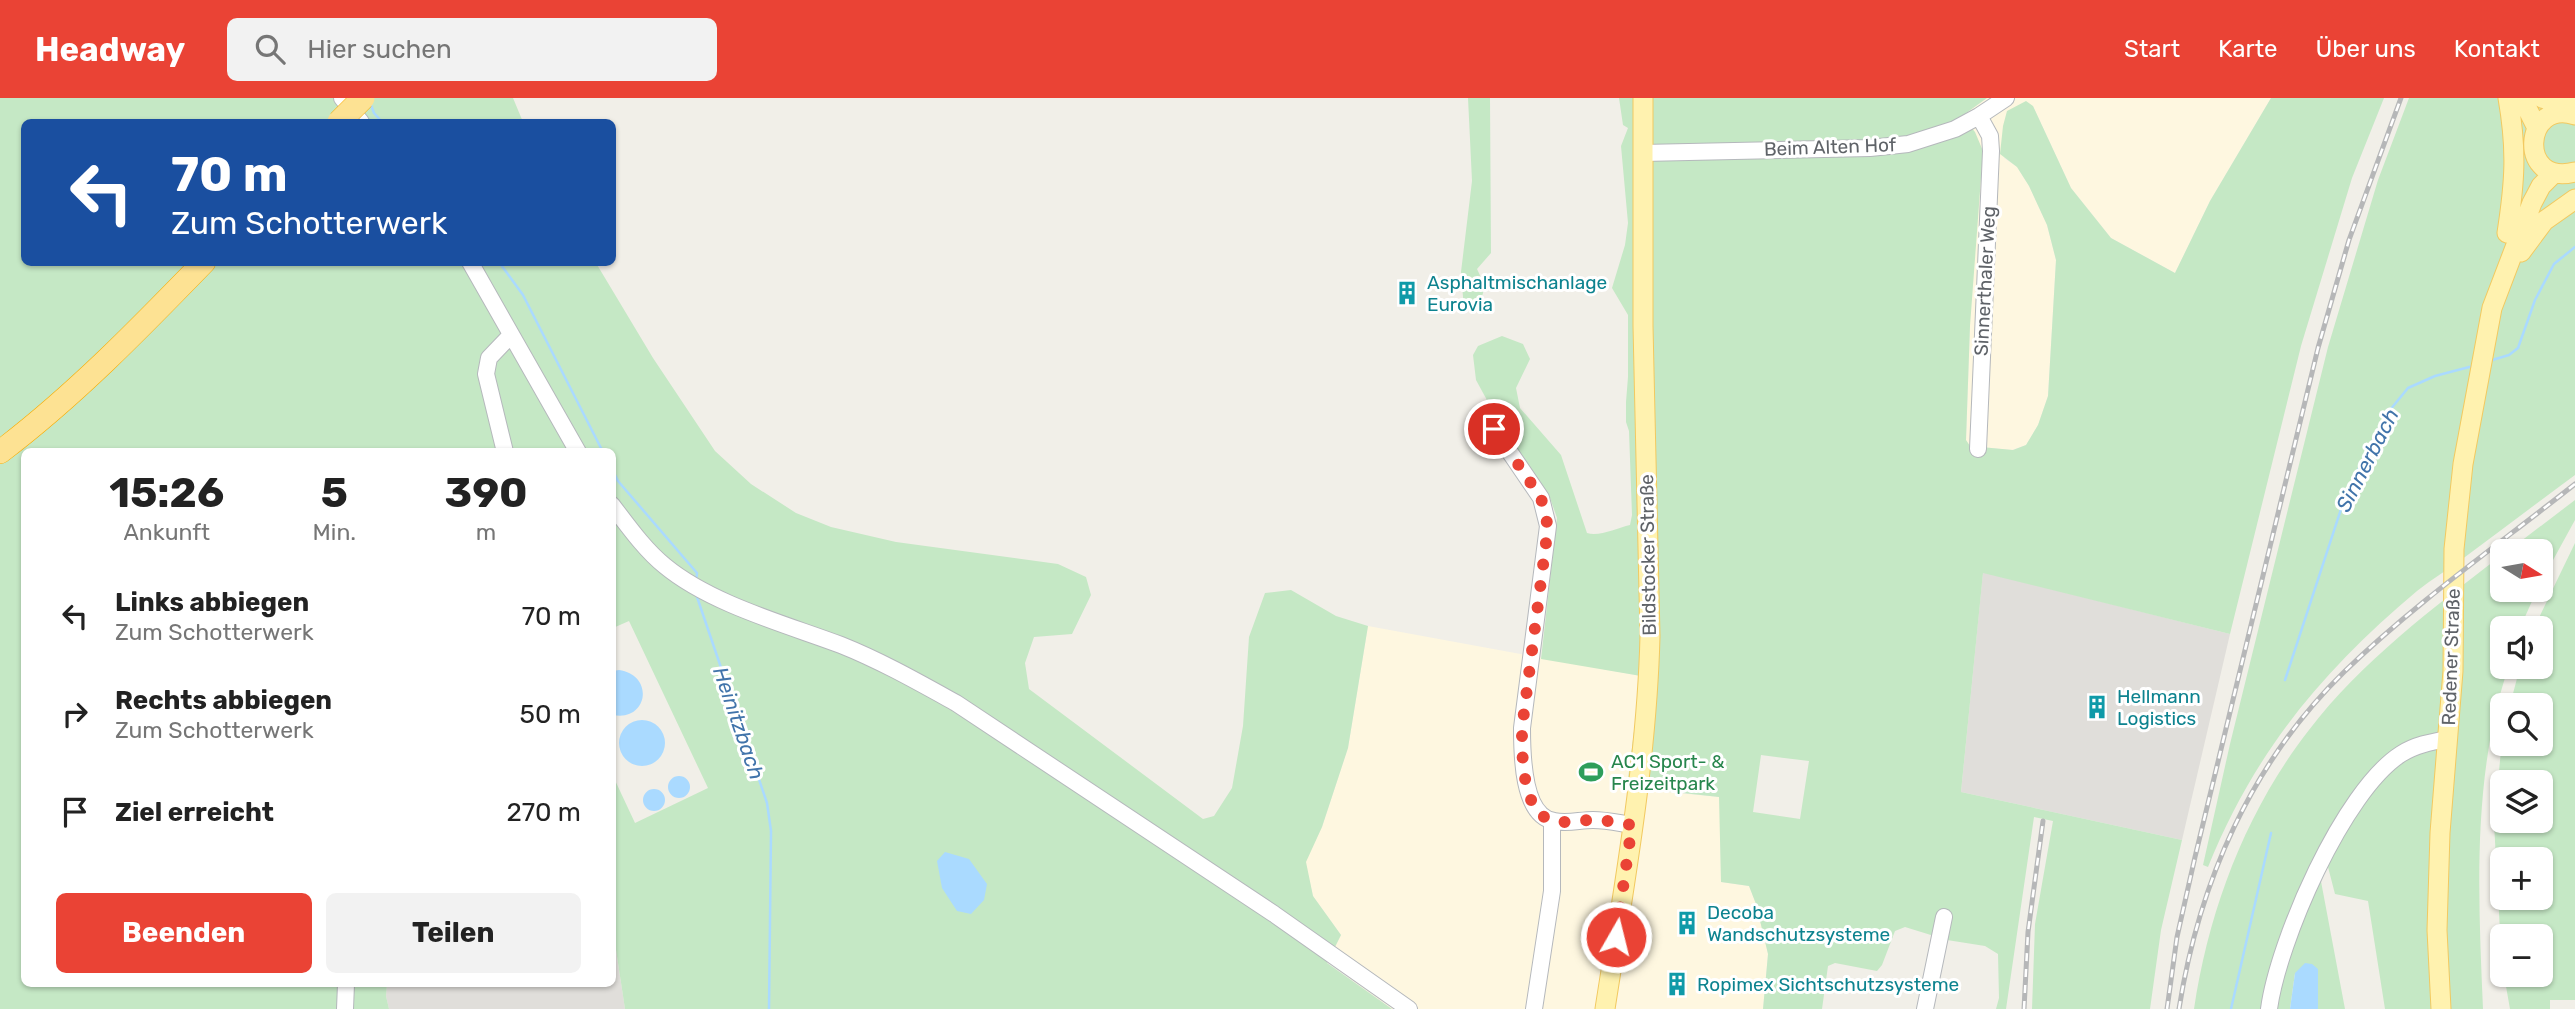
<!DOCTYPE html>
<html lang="de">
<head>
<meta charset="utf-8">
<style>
  :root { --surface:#fff; --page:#f2f2f2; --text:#222; --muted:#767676; --accent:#ea4335 }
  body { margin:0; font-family:Rubik,sans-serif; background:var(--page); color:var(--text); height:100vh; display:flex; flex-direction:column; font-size:26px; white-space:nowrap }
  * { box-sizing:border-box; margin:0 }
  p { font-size:23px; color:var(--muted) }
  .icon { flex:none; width:38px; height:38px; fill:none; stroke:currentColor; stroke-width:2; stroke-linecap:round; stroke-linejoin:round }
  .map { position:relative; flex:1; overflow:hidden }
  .panel { position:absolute; left:21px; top:350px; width:595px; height:539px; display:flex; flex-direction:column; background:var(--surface); border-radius:10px; box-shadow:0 2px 5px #0004 }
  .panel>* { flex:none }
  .top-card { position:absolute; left:21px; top:21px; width:595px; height:147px; border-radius:10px; box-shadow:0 2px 5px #0004; background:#1a4fa0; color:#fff; overflow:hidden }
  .needle { width:46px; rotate:101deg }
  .buttons { position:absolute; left:2490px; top:441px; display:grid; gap:14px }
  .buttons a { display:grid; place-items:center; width:63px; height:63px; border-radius:10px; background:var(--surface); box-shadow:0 2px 5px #0004; font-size:35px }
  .pin { position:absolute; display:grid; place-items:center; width:60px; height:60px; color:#fff; margin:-30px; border:4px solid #fff; border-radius:50%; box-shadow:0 2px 7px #0007 }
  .me { position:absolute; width:77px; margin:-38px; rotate:8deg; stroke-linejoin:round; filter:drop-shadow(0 0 5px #0008) }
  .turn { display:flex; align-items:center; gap:24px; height:147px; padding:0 35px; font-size:32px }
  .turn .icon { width:91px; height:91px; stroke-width:2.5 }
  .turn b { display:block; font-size:49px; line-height:60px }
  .eta { display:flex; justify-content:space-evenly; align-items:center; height:119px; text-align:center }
  .eta b { font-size:42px; font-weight:700; line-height:49px }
  .primary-button { display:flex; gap:14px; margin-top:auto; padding:14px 35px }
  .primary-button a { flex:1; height:80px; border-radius:10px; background:var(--accent); color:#fff; font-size:28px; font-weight:700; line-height:80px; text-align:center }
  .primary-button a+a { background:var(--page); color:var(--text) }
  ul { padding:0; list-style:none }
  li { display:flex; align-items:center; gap:21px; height:98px; padding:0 35px }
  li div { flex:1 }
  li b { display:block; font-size:26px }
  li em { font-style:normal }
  header { display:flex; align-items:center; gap:42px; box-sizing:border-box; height:98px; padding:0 35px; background:var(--accent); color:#fff }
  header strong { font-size:33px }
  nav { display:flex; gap:38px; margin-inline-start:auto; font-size:24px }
  .search { width:490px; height:63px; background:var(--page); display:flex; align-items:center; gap:18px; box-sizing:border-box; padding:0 24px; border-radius:10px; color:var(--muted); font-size:26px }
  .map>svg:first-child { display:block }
</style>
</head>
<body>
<header>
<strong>Headway</strong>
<div class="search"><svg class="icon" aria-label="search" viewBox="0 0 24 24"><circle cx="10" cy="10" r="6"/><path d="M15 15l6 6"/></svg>Hier suchen</div>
<nav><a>Start</a><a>Karte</a><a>Über uns</a><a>Kontakt</a></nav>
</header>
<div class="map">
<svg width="2575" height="911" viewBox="0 0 2575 911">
  <rect width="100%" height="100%" fill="#f1efe8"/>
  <path fill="#fef7e0" d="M1987,0H2271L2210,103L2175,175L2111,140L2071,90L2033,8L2004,60L2017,69L2029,88L2047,127L2056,162L2048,298L2038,327L2026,347L2012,352L1970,348L1966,343L1970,228L1962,18Z
    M1368,528L1641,578L1645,692L1720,699L1721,784L1749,788L1756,806L1768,856L1763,911H1392L1327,864L1341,837L1313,798L1305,764L1322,729L1348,650Z"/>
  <path fill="#e0deda" d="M1983,474L2230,536L2182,742L1961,694Z
    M613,832L625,911H389L386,898L387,886H612Z"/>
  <path fill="#c5e8c5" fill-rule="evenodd" d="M0,0H513L523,24H24V164L596,165L653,260L715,353L751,386L796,415L831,429L896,444L1058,466L1086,479L1091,497L1072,536L1034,539L1025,565L1029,591L1203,721L1214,718L1232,690L1243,628L1249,539L1265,495L1291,492L1336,518L1368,528L1348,650L1322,729L1306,764L1313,798L1341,837L1327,865L1392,911H625L613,832V678L635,725L708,690L629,523L613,530L612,354H24V886H387L386,898L389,911H0Z
    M1468,0H1490L1491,155L1477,171L1485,188L1479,209L1470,213L1464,211L1461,174L1472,83Z
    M1619,0H1987L1962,18L1975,34L1983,53L1970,228L1966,342L1970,348L2013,352L2026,347L2038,327L2048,298L2056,162L2047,127L2029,88L2017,69L2000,56L2003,28L2007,13L2026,3L2033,8L2071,90L2111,140L2175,175L2210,103L2271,0H2384L2352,80L2301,248L2230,536L1983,475L1961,694L2182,742L2161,832L2150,911H2032L2035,826L2053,723L2034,719L2006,911H1996L1999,900L1998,856L1985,848L1947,842L1905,829L1895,833L1882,867L1877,873L1835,865L1828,868L1822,911H1763L1768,856L1756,806L1749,788L1721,784L1719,699L1627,689L1641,578L1541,561L1557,420L1549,397L1500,326L1476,282L1473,257L1478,248L1502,238L1523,246L1530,261L1516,290L1520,310L1561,357L1587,435C1599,439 1617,430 1630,427L1632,417L1629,333L1626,324V304L1628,279V217L1612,190L1625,147L1628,125L1621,48L1628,30L1623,27ZM1761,657L1809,663L1800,721L1753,714Z
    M2409,0H2575V377C2538,404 2502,432 2465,459C2449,471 2432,481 2417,493C2322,573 2255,653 2208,769L2203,767L2230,646L2328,249L2378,82Z
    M2575,402V422L2541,484V453H2508Z
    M2575,445V902H2550V911H2510L2504,877H2541V838H2502V869L2494,725L2502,642V646H2541V607H2510L2520,569H2541V530H2534ZM2502,684H2541V723H2502ZM2502,761H2541V800H2502Z
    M2502,457V492H2537L2520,530H2502V569H2508C2503,588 2496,607 2493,626C2474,720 2479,816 2483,911H2385L2368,803L2335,796L2328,769L2320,778L2345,911H2318V871L2295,875L2290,911H2194C2209,811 2246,713 2309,632C2361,564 2434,509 2502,457Z"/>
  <path fill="#aadaff" d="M619,572C655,577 648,624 613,617V573Z
    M619 645a23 23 0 1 1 46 0a23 23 0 1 1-46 0Z
    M668 689a11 11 0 1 1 22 0a11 11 0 1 1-22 0Z
    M643 702a11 11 0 1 1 22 0a11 11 0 1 1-22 0Z
    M945,754L969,761L987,786L984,802L971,816L957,813L942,790L937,763Z
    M2305,865L2312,866L2318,871V911H2290L2295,875Z"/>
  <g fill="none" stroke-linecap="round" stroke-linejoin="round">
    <path stroke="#aadaff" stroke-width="2.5" d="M371,7L374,15L382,24
      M499,164L523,197L603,354
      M2489,263L2509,257L2518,250L2535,202L2554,166L2575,149
      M612,371L618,383L697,475L696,483
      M696,496L767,705L771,733L769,911
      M2285,582L2346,396L2385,318L2408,290L2435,278L2473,268
      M2231,911L2271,735"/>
    <g stroke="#b5b8bc" stroke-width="18">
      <path id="minor" d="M342,0L361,24
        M1643,55L1870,50L1908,46L1955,31L1979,18L2006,0
        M470,164L578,354
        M1494,331L1541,400L1548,428L1522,630C1522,655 1522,718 1554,723C1567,726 1580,722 1593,722C1606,722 1619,725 1632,727
        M1978,351L1991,53L1990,38L1979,18
        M505,354L486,276L489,260L511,237
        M612,407C628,428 645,452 665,468C711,506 785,526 841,547C881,563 918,584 956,605L1274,816L1409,911
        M345,911L346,886
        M1534,911L1552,793V723
        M1925,911L1944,819
        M2269,911C2278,844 2343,693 2401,656C2415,647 2431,644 2447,641"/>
    </g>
    <g stroke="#f2c960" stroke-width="21">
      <path id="major" d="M2522,0L2537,30
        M2542,0L2559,6L2574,4
        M2575,17C2523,0 2517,89 2575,74
        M2507,135C2515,83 2517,52 2508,0
        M2521,154L2544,123L2575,101
        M1605,911C1624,789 1647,661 1650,538L1643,228V0
        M2441,911L2437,832L2440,735L2453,573L2454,451L2463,366L2492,210L2532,105L2541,88L2554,75"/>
    </g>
    <g stroke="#f9ab00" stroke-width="24">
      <path id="highway" d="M0,354C74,298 140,230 204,164"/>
    </g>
    <use href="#minor" stroke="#fff" stroke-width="16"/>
    <use href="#major" stroke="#fff2af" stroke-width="19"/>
    <use href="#highway" stroke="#fde293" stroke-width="23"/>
    <g stroke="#b6b7b8" stroke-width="5">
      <path id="rail" d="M2024,911L2028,834L2043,723
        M2167,911L2177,839L2195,759L2318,250L2349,142L2401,0
        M2179,911C2199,784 2251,665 2344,574C2415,505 2498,447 2575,386"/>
    </g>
    <use href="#rail" stroke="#fff" stroke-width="2.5" stroke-dasharray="8" stroke-linecap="butt"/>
    <g stroke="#f9ab00" stroke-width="24" stroke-linecap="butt">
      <path id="highway-bridge" d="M339,24L363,0"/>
    </g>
    <use href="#highway-bridge" stroke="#fde293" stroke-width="23"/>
  </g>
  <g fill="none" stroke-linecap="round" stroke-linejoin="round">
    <path stroke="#ea4335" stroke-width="12" stroke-dasharray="0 21.6" d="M1494,331L1541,400L1548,429L1522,630C1522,655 1521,717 1554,723C1567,726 1580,722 1593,722C1606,722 1619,725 1632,727L1616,839"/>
  </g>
  <defs>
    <g id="building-bare" transform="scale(1.89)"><path d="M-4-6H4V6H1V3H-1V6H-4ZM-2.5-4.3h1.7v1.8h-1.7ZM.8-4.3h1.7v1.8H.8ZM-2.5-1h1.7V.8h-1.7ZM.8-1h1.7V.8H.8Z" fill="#0f9aa8" stroke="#fff" stroke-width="2.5" paint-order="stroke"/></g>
    <g id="stadium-bare" transform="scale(1.89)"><path d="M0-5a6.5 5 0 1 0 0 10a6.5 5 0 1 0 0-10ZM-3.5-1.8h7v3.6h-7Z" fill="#2e9e5b" stroke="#fff" stroke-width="2.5" paint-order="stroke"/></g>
  </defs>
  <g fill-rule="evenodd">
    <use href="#building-bare" x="1407" y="195"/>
    <use href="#building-bare" x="2097" y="609"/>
    <use href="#stadium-bare" x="1591" y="674"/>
    <use href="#building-bare" x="1687" y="825"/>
    <use href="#building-bare" x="1677" y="886"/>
  </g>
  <g text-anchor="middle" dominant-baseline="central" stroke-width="6" stroke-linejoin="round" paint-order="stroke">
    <g font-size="19" fill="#5f6368" stroke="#fff">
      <text transform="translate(1830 49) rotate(-2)">Beim Alten Hof</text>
      <text transform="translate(1985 183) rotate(-87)">Sinnerthaler Weg</text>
      <text transform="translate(1648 457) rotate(-91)">Bildstocker Straße</text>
      <text transform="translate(2451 559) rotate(-88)">Redener Straße</text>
    </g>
    <g font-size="19" fill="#0d838f" stroke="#fff" text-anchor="start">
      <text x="1427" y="184">Asphaltmischanlage<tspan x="1427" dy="22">Eurovia</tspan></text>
      <text x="2117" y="598">Hellmann<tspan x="2117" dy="22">Logistics</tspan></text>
      <text x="1707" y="814">Decoba<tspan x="1707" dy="22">Wandschutzsysteme</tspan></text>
      <text x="1697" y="886">Ropimex Sichtschutzsysteme</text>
    </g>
    <g font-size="19" fill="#27864d" stroke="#fff" text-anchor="start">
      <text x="1611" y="663">AC1 Sport- &amp;<tspan x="1611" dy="22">Freizeitpark</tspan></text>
    </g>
    <g font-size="21" font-style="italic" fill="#4174aa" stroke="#fff">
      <text transform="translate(2367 362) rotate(-63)">Sinnerbach</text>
      <text transform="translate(739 625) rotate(71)">Heinitzbach</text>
    </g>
  </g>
</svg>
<div class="buttons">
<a><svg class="needle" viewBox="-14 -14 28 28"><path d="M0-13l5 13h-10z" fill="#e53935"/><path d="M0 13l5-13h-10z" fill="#767676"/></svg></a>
<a><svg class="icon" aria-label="sound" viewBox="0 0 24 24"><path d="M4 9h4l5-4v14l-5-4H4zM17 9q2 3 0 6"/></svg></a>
<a><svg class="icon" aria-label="search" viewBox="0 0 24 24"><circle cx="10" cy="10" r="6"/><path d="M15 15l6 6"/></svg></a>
<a><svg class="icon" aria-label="layers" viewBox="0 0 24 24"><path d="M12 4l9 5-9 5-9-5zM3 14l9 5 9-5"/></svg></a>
<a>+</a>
<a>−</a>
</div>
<div class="pin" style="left:1494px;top:331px;background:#d93025"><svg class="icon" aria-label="arrive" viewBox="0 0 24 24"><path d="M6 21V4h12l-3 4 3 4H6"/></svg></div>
<svg class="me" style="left:1616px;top:839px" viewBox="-20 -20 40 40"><circle r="17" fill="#ea4335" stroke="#fff" stroke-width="3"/><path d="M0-11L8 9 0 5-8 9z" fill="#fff"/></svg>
<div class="top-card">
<div class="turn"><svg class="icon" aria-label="left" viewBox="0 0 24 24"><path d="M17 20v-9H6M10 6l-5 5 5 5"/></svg><div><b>70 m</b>Zum Schotterwerk</div></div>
</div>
<section class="panel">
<div class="eta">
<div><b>15:26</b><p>Ankunft</p></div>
<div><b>5</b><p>Min.</p></div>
<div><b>390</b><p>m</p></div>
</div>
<ul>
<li><svg class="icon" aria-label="left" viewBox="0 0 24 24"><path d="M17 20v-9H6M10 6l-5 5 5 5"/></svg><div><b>Links abbiegen</b><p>Zum Schotterwerk</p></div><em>70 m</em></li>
<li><svg class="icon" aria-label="right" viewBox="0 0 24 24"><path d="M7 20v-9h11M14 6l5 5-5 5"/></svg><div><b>Rechts abbiegen</b><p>Zum Schotterwerk</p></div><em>50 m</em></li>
<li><svg class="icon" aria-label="arrive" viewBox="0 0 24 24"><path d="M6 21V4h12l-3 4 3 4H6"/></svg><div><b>Ziel erreicht</b></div><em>270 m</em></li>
</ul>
<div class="primary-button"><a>Beenden</a><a>Teilen</a></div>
</section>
</div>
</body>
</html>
